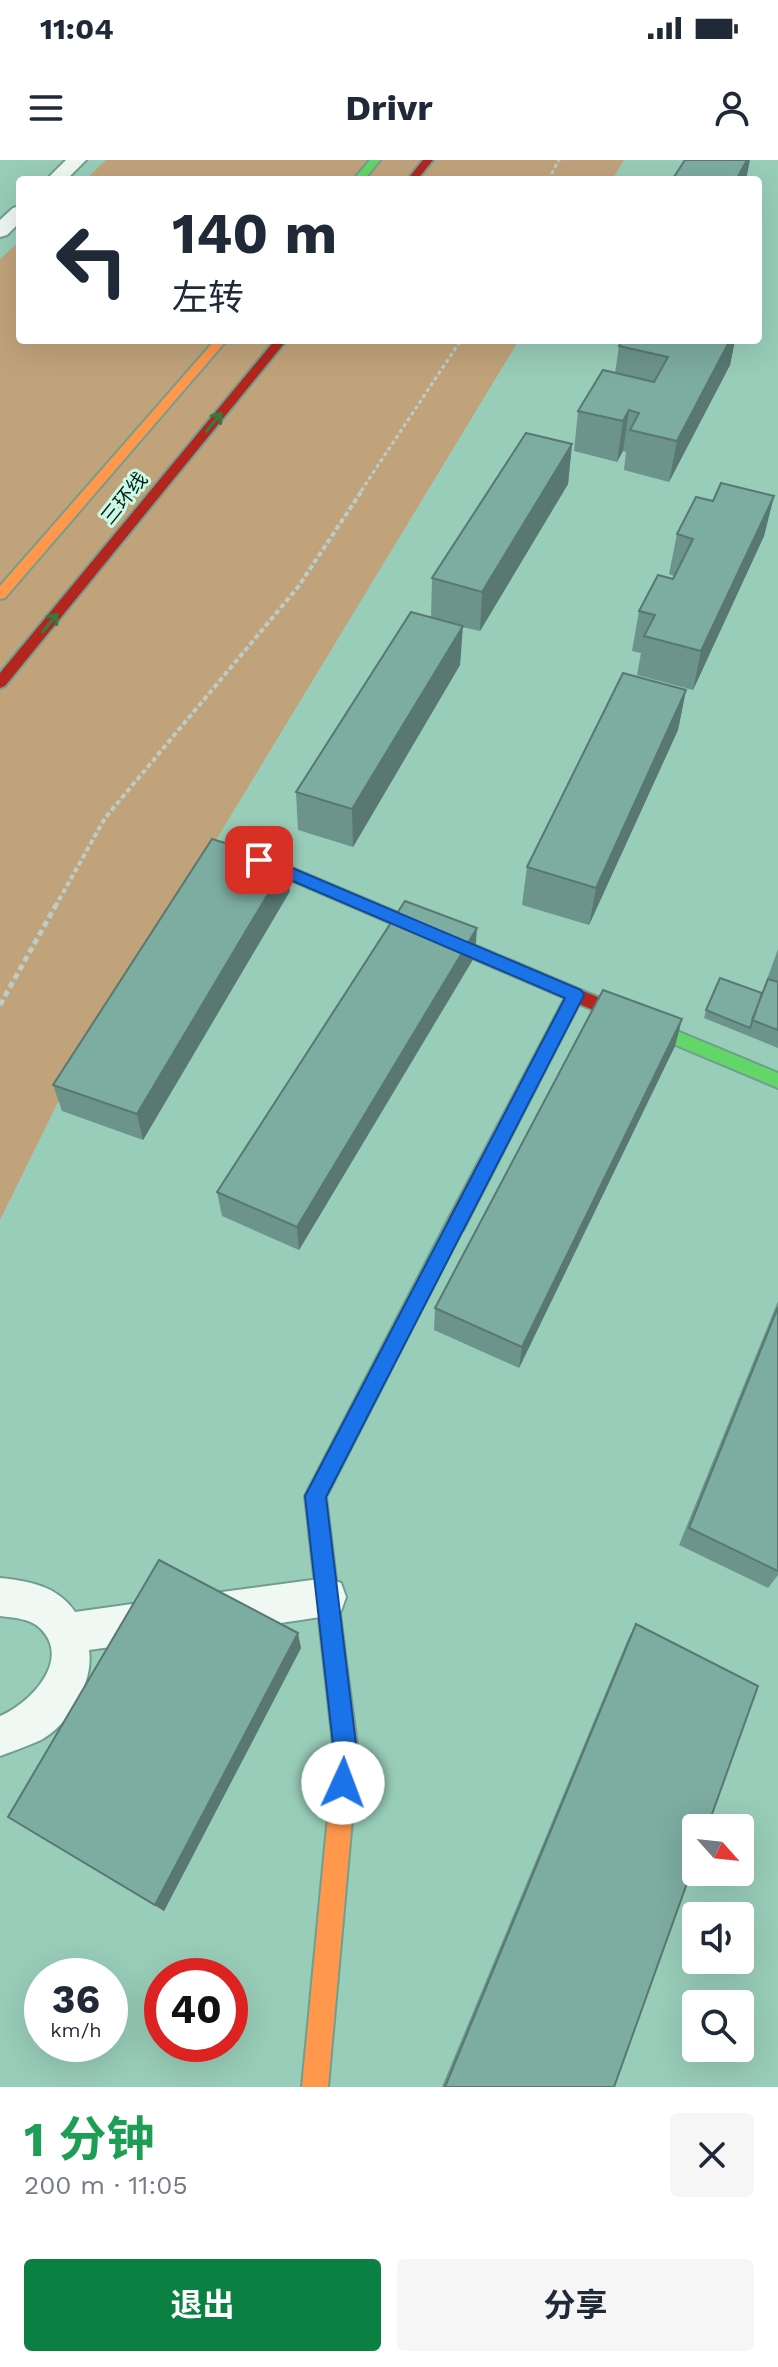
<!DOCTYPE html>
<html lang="zh">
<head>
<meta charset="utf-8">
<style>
  :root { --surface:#fff; --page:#f6f6f7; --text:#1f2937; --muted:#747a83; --accent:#0b8043 }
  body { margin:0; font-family:"Work Sans","Noto Sans SC",sans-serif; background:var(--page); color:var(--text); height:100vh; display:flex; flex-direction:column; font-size:30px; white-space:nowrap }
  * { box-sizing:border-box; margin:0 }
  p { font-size:26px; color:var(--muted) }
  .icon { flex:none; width:44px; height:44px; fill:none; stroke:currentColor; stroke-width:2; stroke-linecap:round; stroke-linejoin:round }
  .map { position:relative; height:1927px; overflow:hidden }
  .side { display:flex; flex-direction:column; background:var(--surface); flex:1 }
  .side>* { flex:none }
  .hud { position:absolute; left:16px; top:16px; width:746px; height:168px; border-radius:8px; box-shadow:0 8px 32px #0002; background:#fff; color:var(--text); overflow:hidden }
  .needle { width:52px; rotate:117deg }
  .buttons { position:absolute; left:682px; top:1654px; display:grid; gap:16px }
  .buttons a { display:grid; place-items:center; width:72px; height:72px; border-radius:8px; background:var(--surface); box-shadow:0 8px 32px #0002; font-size:40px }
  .speed { position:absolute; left:24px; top:1798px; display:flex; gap:16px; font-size:40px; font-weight:700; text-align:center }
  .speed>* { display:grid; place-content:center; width:104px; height:104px; border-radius:50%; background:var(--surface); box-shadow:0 8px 32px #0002; line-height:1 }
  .speed small { font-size:20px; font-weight:400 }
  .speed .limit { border:12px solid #d22; background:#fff; color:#111 }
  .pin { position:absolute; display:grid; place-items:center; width:68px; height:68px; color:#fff; margin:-34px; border-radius:16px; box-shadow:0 4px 12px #0006 }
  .me { position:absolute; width:88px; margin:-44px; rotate:2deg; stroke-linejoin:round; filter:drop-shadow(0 0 6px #0008) }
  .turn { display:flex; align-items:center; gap:28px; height:168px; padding:0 24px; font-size:36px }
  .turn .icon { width:104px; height:104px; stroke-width:2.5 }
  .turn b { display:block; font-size:56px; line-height:68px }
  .round { display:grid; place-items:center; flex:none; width:84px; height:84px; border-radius:8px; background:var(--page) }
  .headline { display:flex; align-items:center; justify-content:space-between; height:136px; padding:0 24px }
  h1 { font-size:48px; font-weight:700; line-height:60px; color:#1e9e55 }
  .button { display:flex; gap:16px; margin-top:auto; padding:16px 24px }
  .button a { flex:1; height:92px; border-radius:8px; background:var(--accent); color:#fff; font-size:32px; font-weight:700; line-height:92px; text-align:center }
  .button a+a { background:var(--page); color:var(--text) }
  .status { display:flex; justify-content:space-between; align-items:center; height:56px; padding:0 40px; background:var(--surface); direction:ltr }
  .status svg { height:22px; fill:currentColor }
  header { display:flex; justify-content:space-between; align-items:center; height:104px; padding:0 24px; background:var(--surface); font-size:36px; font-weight:700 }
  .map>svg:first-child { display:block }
</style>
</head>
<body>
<div class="status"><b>11:04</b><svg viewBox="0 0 49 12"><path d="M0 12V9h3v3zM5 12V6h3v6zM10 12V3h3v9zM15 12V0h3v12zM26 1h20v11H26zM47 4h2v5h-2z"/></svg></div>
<header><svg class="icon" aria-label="menu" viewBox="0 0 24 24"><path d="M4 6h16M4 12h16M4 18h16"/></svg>Drivr<svg class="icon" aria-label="person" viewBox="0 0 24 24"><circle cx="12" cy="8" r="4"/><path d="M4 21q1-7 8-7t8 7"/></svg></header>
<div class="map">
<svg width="778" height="1927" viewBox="0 0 778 1927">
  <rect width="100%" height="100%" fill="#98cdb9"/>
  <path fill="#c0a37b" d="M106,0H624L612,20H85Z
    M20,81V180H519L62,934L0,1060V99Z"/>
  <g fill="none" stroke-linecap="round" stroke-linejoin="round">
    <g stroke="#729e8f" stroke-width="4">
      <path id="street" d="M66,0H86L66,20H46Z
        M20,46V62L7,75L0,77V60L13,48Z
        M0,1418C29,1421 58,1426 75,1452L161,1440L175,1446L181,1460L175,1474L161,1480L89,1490C94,1522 69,1565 41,1580C28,1586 13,1591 0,1596V1556C29,1544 72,1501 41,1469C30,1458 14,1458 0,1456Z
        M327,1418L341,1423L346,1437L341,1451L327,1456L207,1474L193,1468L187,1454L193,1440L207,1434Z"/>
    </g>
    <g stroke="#729e8f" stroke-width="4">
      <path id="fast" d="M370,0H380L364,20H353Z
        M653,861L778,913V928L647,873L644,868Z
        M456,1056L463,1058L465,1064L326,1337L344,1486L341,1494L333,1497L325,1494L322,1486L305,1336L449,1058Z"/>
    </g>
    <g stroke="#729e8f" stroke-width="4">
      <path id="slow" d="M215,180H227L5,438L0,439V426Z
        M333,1475L341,1478L344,1486L358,1593L328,1927H302L334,1593L322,1486L325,1478Z"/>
    </g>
    <g stroke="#729e8f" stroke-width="4">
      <path id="jam" d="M423,0H433L417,20H407Z
        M275,180H287L5,526L0,528V513Z
        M259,694L659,863L662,868L653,875L579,844L463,1070L456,1072L449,1070L447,1064L449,1058L565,838L253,704L251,700Z"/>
    </g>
    <path stroke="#bccdc7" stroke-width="3" stroke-dasharray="4 3" stroke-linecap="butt" d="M548,20L559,0
      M361,331L461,180"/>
    <path stroke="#bccdc7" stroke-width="4" stroke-dasharray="5 3" stroke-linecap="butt" d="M55,747L105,658L298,427L363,329"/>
    <path stroke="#bccdc7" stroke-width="5" stroke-dasharray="6 4" stroke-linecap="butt" d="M0,845L56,745"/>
    <use href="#street" fill="#f0f8f4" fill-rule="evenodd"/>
    <use href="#fast" fill="#63d668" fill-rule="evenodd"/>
    <use href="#slow" fill="#ff974d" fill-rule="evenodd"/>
    <use href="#jam" fill="#b3261e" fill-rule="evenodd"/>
  </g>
  <path fill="#6c948a" d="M622,180H735L730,205L669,322L624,310L626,292L623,291L617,302L574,291L578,251L615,213L619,186Z
    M572,284L568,324L480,471L462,467L460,505L353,687L298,670L296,632L431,457L432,418Z
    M774,336L764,376L693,530L637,515L641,493L632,491L639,451L673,419L674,416L669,414L677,374L713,341Z
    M686,530L678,570L589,765L522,745L527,707Z
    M290,731L143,980L62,951L53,925Z
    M778,789V888L704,858L706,850L762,833Z
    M475,796L299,1090L222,1056L217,1032Z
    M682,859L675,886L519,1208L434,1170L435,1148Z
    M778,1141V1415L768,1428L679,1385Z
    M636,1464L614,1927H442L628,1479Z
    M301,1488L164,1751L8,1657Z"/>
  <path fill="#587871" d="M747,0H750L746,20H736Z
    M730,180H735L730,205L669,322L677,281Z
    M629,250L623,291L617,302L623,261Z
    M572,284L568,324L480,471L482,432Z
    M774,336L764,376L693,530L701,491Z
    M463,466L460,505L353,687L352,649Z
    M686,530L678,570L589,765L596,728Z
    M287,702L290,731L143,980L137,954Z
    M477,768L475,796L299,1090L297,1067Z
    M682,859L675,886L519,1208L522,1187Z
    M298,1473L301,1488L164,1751L155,1745Z"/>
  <path fill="#7daca1" stroke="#587871" stroke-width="2" d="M685,0H747L736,20H672Z
    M622,180H730L677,281L630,270L639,253L629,250L623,261L578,251L603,210L654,222L668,197L619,186Z
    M526,273L572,284L482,432L432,418Z
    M721,323L774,336L701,491L644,476L655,455L639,451L658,415L673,419L693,379L677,374L696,337L713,341Z
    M411,452L463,466L352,649L296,632Z
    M623,513L686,530L596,728L527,707Z
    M212,679L287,702L137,954L53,925Z
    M405,741L477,768L297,1067L217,1032Z
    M720,818L762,833L750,868L706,850Z
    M768,819L778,822V870L752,860Z
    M603,830L682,859L522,1187L435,1148Z
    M778,1147V1411L689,1368Z
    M159,1400L298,1473L155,1745L8,1657Z
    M636,1464L758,1526L707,1668H696V1698L614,1927H445Z"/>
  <defs><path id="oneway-shaft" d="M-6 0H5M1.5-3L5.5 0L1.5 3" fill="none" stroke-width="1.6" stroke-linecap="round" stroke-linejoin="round" transform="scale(2)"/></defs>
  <g stroke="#327c40">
    <use href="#oneway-shaft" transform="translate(214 262) rotate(-51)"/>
    <use href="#oneway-shaft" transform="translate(50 463) rotate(-51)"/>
  </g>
  <path fill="#1a73e8" stroke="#114b97" stroke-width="2" d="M259,694L581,830L584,835L326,1337L357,1593L351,1632L343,1635L334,1632L331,1623L334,1593L305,1336L565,838L253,704V696Z"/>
  <g text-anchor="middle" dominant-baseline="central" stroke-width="6" stroke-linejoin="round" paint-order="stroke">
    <g font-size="20" fill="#022218" stroke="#ccf9e6">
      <text transform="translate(124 338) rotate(-51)">三环线</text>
    </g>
  </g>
</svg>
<div class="buttons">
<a><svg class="needle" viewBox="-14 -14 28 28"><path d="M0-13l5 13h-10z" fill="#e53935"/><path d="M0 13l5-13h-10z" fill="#747a83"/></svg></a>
<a><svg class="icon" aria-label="sound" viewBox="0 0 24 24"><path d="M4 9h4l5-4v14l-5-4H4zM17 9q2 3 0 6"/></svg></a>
<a><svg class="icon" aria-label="search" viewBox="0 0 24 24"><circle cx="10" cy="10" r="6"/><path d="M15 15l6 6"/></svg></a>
</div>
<div class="speed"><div>36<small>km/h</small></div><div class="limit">40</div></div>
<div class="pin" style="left:259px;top:700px;background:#d93025"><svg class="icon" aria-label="arrive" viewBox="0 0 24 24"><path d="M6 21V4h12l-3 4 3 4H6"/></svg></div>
<svg class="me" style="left:343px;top:1623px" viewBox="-20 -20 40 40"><circle r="19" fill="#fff"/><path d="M0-13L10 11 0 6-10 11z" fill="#1a73e8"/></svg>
<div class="hud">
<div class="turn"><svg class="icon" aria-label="left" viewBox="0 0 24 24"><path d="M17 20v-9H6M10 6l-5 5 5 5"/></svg><div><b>140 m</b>左转</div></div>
</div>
</div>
<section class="side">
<div class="headline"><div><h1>1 分钟</h1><p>200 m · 11:05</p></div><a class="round"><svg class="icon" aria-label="close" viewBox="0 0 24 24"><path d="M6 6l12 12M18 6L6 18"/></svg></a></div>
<div class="button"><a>退出</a><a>分享</a></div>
</section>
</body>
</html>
